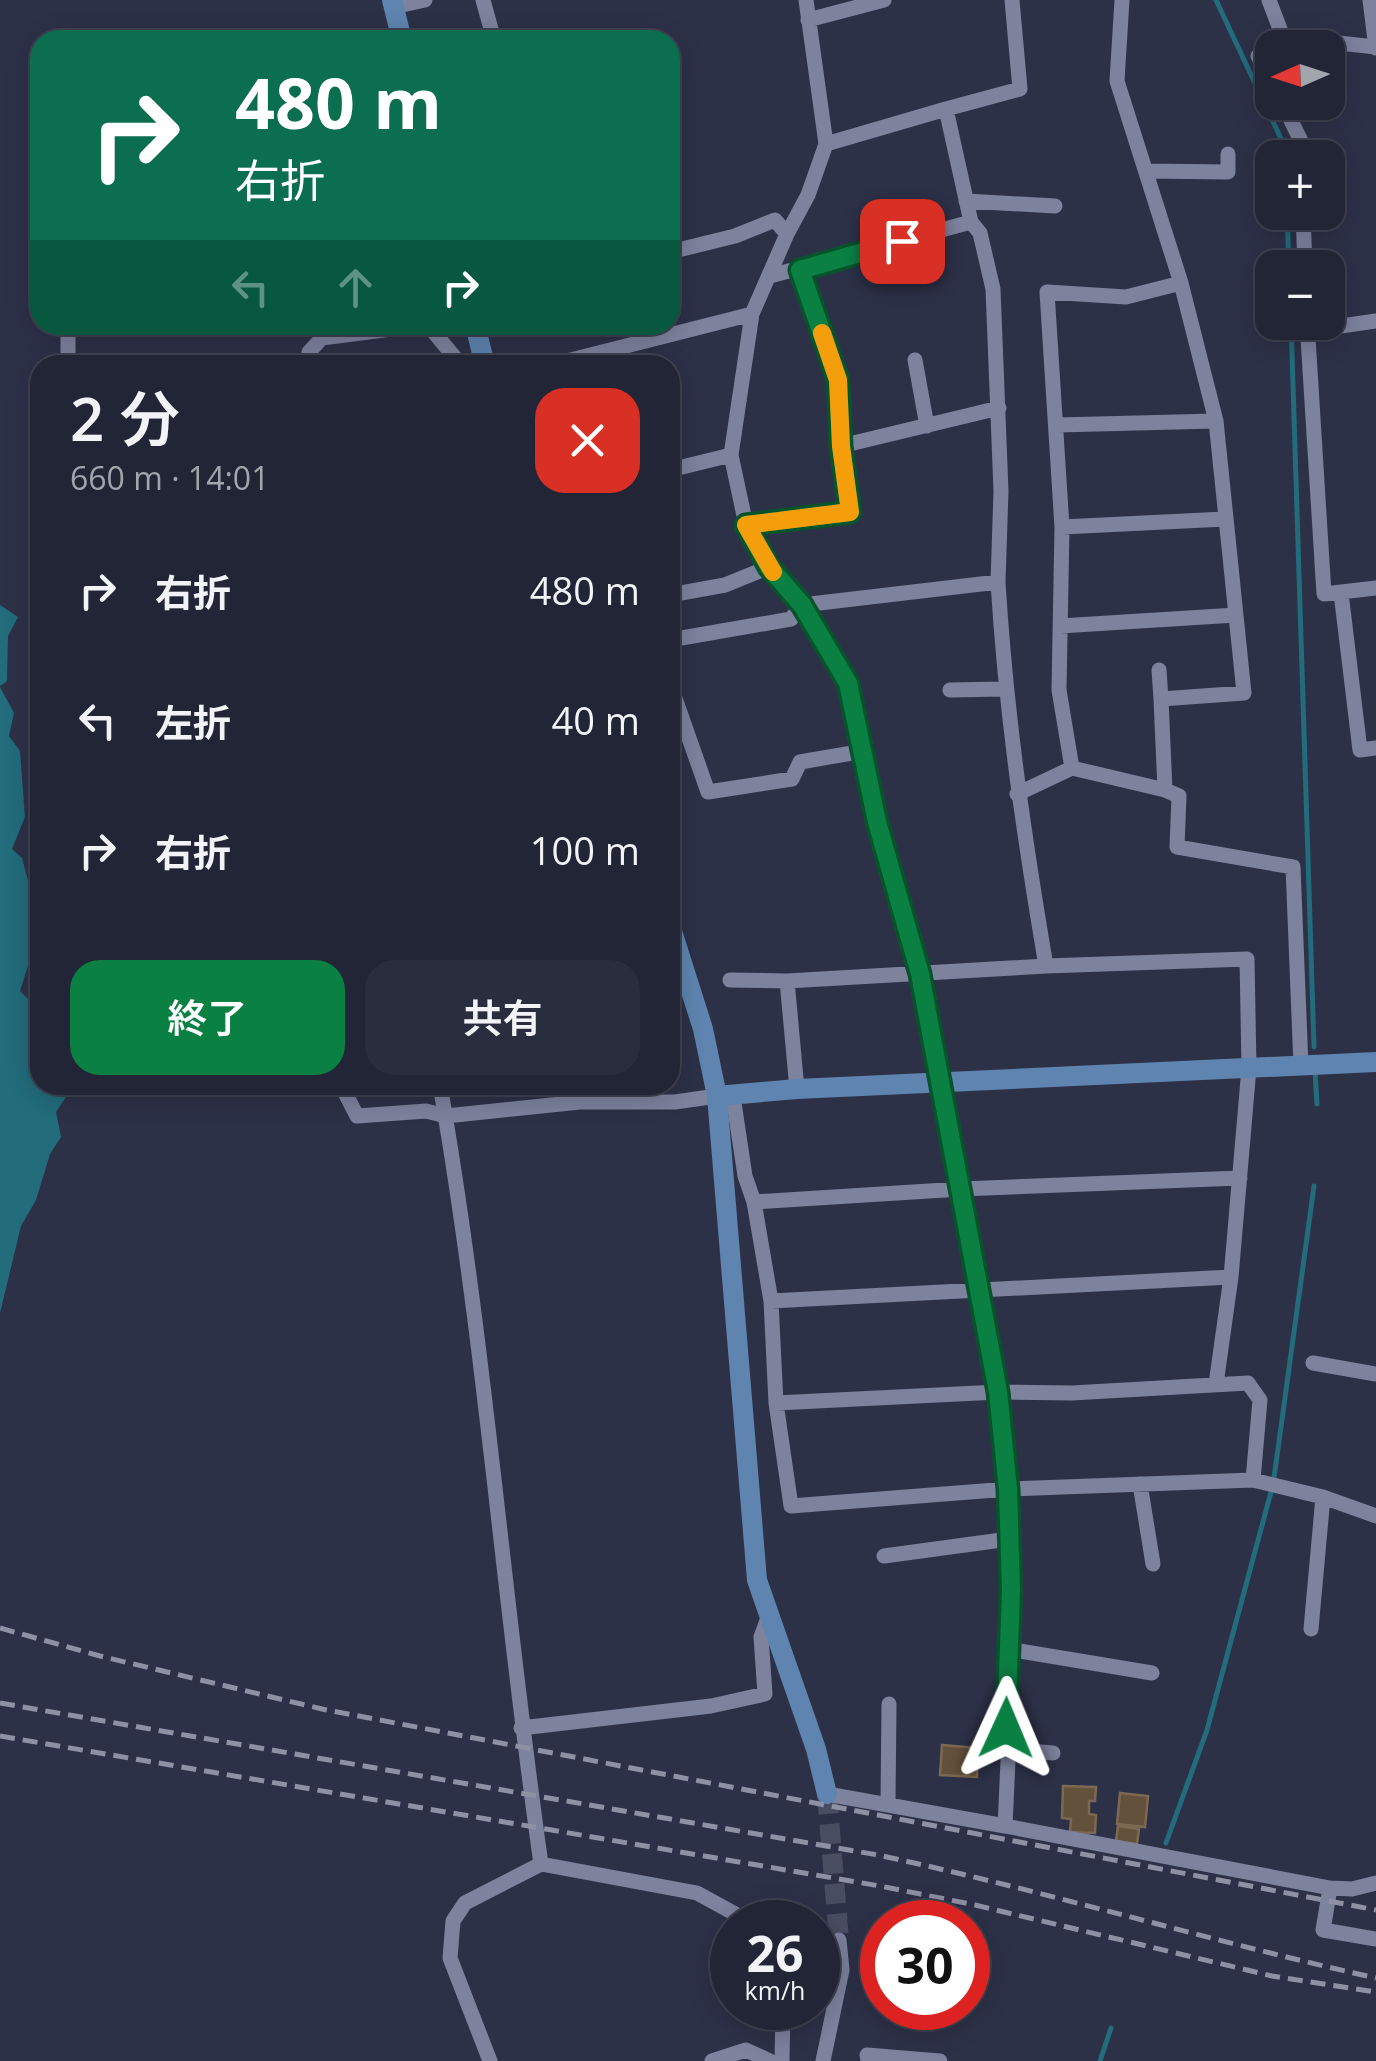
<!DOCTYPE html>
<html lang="ja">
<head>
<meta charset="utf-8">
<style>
  :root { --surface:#222536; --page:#2a2d3e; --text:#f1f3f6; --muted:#a2a5ad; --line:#3f4251; --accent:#0b8043 }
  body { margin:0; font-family:"Open Sans","Noto Sans JP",sans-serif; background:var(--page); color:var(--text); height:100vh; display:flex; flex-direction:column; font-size:38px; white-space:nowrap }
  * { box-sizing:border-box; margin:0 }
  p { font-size:32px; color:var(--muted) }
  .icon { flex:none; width:55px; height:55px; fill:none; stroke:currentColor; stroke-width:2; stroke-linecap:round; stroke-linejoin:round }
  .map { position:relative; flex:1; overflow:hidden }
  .side { position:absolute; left:30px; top:355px; width:650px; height:740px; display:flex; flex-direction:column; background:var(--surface); border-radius:30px; box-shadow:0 5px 25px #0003,0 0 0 2px var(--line) }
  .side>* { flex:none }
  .hud { position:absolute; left:30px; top:30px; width:650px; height:305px; border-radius:30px; box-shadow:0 5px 25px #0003,0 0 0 2px var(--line); background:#0b6e4f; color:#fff; overflow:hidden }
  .needle { width:65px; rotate:267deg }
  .buttons { position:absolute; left:1255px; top:30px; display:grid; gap:20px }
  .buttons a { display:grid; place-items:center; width:90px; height:90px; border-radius:20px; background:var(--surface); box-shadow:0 5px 25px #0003,0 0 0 2px var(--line); font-size:50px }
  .speed { position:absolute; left:710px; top:1900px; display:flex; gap:20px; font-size:50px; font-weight:700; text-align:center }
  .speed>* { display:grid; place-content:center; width:130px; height:130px; border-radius:50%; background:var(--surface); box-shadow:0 5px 25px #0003,0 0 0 2px var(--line); line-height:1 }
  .speed small { font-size:25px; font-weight:400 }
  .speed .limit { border:15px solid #d22; background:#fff; color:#111 }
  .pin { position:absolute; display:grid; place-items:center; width:85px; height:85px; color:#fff; margin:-42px; border-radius:20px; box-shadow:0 5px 15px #0006 }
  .me { position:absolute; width:110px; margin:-55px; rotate:1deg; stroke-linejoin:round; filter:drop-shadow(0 0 8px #0008) }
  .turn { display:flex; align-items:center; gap:35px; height:210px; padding:0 40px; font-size:45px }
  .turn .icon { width:130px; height:130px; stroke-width:2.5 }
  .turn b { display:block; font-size:70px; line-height:85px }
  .lanes { display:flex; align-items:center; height:95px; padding:0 40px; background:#0003; justify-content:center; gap:50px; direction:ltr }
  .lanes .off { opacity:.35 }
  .round { display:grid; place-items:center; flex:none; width:105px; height:105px; border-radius:30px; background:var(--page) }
  .headline { display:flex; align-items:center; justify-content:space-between; height:170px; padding:0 40px }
  h1 { font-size:60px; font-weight:600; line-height:75px }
  .action { display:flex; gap:20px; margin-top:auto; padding:20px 40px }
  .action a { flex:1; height:115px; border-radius:30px; background:var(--accent); color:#fff; font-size:40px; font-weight:600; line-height:115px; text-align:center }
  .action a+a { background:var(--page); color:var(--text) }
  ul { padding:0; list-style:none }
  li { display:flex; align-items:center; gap:30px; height:130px; padding:0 40px }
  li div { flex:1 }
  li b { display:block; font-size:38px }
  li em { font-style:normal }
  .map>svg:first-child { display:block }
</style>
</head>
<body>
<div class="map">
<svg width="1376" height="2061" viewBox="0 0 1376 2061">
  <rect width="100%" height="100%" fill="#2d3148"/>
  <path fill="#226c7b" d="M0,605L18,617L8,636L7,681L0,686Z
    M0,687L14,713L9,736L20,751L25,817L12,849L22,858L40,925V931L30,938L32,953L20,991L40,1011V1085H66L70,1091L56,1112L61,1137L50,1154L36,1200L21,1226L0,1313Z"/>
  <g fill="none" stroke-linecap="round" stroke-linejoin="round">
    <path stroke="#226c7b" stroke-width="5" d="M1216,0L1283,143L1284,158
      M1287,212L1289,268
      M1291,322L1314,1047
      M1315,1072L1317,1104
      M1274,1478L1314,1186
      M1166,1843L1207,1730L1271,1492
      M1100,2061L1111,2028"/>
  </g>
  <path fill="#64513b" stroke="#7d6952" stroke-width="2.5" d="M942,1745L977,1748V1777L940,1775Z
    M1063,1786L1096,1787L1095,1801H1089V1814L1096,1815L1095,1833L1070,1832L1071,1819L1062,1818Z
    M1120,1793L1148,1796L1145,1827L1117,1824Z
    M1118,1826L1139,1829L1137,1844L1116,1841Z"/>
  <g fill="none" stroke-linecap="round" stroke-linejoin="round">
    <path stroke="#494d62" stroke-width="20" stroke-dasharray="20 10" stroke-linecap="butt" d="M827,1794L839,1940"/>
    <path stroke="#7d829d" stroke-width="15" d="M483,0L494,40
      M806,0L826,144L808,195L787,234L752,314L731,455L746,525L769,567L802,605L848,683L877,823L920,974L998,1392L1008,1489L1011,1591L1005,1707L1008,1761L1005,1826L1330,1888L1352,1889L1376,1883
      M1122,0L1117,81L1181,283L1216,421L1244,693L1161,699L1165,790
      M1269,0L1286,45
      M1370,0L1376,48
      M393,7L425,0
      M808,20L884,0
      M1272,48L1258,56L1272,84
      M1273,48L1311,40L1376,47
      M1282,102L1301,141V158
      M946,109L1020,89L1012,0
      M826,144L946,109L971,222
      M1147,171L1228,172V154
      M966,201L1055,206
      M1303,212L1305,268
      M670,252L735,236L775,220L787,234
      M770,276L971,222L980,233L993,289L1001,491L998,582
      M1181,283L1126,297L1047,292L1062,527L1059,690L1072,768L1165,790L1179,796L1177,847L1293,867L1301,1066
      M1307,322L1324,594L1376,588
      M68,325V365
      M428,325L461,365
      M1307,331L1376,321
      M915,360L927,426
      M312,365L309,352L322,338L422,325
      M551,365L752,314
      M1057,425L1216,421
      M841,446L999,408
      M670,470L731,455
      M746,525L850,512L841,446L838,380L800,270
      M1062,527L1225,519
      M1341,593L1360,750L1376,748
      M670,595L725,585L769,567
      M1060,626L1236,615
      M670,640L791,619L802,605L998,582C1006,714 1024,836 1046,966
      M1159,670L1161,699
      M670,684L708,792L792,779L800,762L864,751
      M950,690L1004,689
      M1017,794L1072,768
      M730,980L787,981L1046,966L1247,959L1249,1068L1231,1277L1216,1384
      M787,981L797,1089
      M341,1085L357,1116L426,1111L446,1116L580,1102H675L717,1096
      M440,1085C485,1343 504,1605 541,1864
      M733,1096L745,1176L754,1202L771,1301L776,1403L791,1506L1008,1489L1253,1480L1323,1497L1376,1516
      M754,1202L961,1189L1240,1178
      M771,1301L1231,1277
      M1313,1363L1376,1374
      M776,1403L998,1392L1072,1393L1248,1383L1260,1400L1253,1480
      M1140,1484L1153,1564
      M884,1556L1009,1539
      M1311,1629L1323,1497
      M1008,1649L1152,1673
      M521,1728L711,1706L765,1694L761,1637L769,1615
      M1007,1749L1053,1753
      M827,1794L1005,1826
      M888,1803L889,1704
      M1330,1888L1323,1930L1376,1939
      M490,2061L450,1958L453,1921L465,1903L541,1864L697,1893L750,1922
      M712,2061L746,2050L770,2061
      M782,2061L783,2008
      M823,2061L842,1970L839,1940
      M868,2061L867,2055L940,2061"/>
    <path stroke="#5e84af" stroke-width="20" d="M392,0L402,40
      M475,325L485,365
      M670,925L703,1029L717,1096L757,1580L816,1749L827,1794
      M717,1096L797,1089L1376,1062"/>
    <path stroke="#8e91a4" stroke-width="5" stroke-dasharray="15 8" stroke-linecap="butt" d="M0,1628L100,1656L322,1709L1376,1910
      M0,1703L878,1855C1046,1891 1209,1941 1376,1978
      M0,1736L880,1886L975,1905L1272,1976L1376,1992"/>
  </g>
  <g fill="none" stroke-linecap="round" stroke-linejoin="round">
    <g stroke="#07532c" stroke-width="25">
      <path id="route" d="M902,241L800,270L838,380L841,446L850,512L746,525L769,567L802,605L848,683L877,822L920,974L998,1392L1008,1489L1011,1591L1006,1728"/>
    </g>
    <use href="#route" stroke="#0b8043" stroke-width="18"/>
    <path stroke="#f59e0b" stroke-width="18" d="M773,572L746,525L850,512L841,446L838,380L822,333"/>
  </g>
</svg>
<div class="buttons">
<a><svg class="needle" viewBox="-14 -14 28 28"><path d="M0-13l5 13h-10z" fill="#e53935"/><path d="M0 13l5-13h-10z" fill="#a2a5ad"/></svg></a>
<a>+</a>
<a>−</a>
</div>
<div class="speed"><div>26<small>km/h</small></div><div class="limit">30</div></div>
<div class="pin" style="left:902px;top:241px;background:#d93025"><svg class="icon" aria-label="arrive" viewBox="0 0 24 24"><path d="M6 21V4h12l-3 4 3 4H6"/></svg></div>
<svg class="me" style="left:1006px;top:1728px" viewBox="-20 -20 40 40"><path d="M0-17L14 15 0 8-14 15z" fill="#0b8043" stroke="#fff" stroke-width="4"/></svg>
<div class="hud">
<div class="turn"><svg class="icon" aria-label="right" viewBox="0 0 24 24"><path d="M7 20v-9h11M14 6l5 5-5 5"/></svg><div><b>480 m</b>右折</div></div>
<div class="lanes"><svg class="icon off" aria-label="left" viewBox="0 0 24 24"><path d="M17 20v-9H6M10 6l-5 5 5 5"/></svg><svg class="icon off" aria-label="ahead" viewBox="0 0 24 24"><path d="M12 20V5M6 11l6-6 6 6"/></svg><svg class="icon" aria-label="right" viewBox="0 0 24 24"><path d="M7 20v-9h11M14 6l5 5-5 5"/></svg></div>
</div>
<section class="side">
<div class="headline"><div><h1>2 分</h1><p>660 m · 14:01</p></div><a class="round" style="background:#d93025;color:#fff"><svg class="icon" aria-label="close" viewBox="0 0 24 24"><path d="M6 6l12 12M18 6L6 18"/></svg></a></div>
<ul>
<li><svg class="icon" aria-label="right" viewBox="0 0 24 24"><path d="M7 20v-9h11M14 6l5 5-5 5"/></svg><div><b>右折</b></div><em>480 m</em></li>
<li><svg class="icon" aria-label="left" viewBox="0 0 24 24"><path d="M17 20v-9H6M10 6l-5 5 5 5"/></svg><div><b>左折</b></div><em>40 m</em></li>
<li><svg class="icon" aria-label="right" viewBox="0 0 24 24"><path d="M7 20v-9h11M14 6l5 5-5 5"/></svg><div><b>右折</b></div><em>100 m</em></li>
</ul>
<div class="action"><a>終了</a><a>共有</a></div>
</section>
</div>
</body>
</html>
